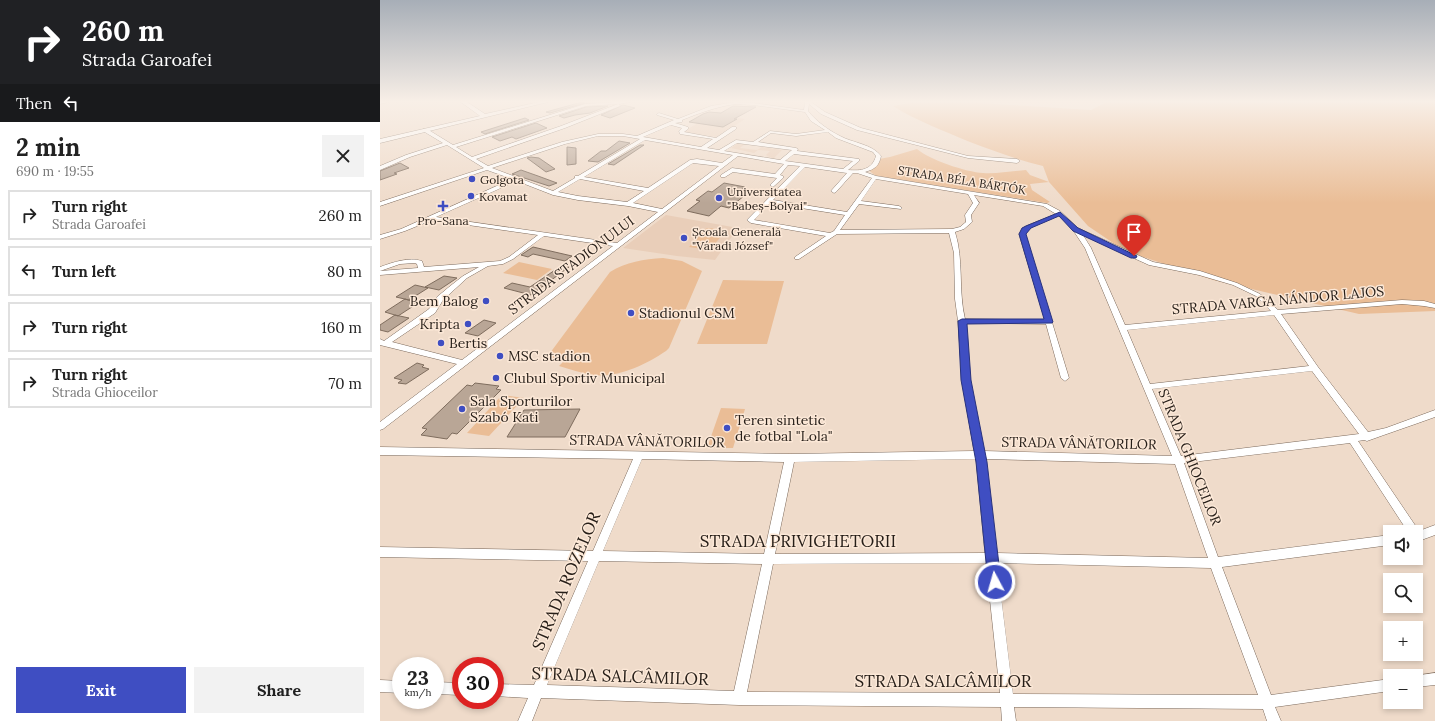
<!DOCTYPE html>
<html lang="en">
<head>
<meta charset="utf-8">
<style>
  :root { --surface:#fff; --page:#f2f2f2; --text:#222; --muted:#767676; --line:#e0e0e0; --accent:#3f4ec2 }
  body { margin:0; font-family:Lora,serif; background:var(--page); color:var(--text); height:100vh; display:flex; flex-direction:column; font-size:15px; white-space:nowrap }
  * { box-sizing:border-box; margin:0 }
  p { font-size:13px; color:var(--muted) }
  .icon { flex:none; width:22px; height:22px; fill:none; stroke:currentColor; stroke-width:2; stroke-linecap:round; stroke-linejoin:round }
  .map { position:relative; flex:1; overflow:hidden }
  .panel { display:flex; flex-direction:column; background:var(--surface); width:380px }
  .panel>* { flex:none }
  .guide { background:#202124; color:#fff; overflow:hidden }
  .controls { position:absolute; left:1003px; top:525px; display:grid; gap:8px }
  .controls a { display:grid; place-items:center; width:40px; height:40px; border-radius:0px; background:var(--surface); box-shadow:0 2px 6px #0003; font-size:20px }
  .speed { position:absolute; left:12px; top:657px; display:flex; gap:8px; font-size:20px; font-weight:700; text-align:center }
  .speed>* { display:grid; place-content:center; width:52px; height:52px; border-radius:50%; background:var(--surface); box-shadow:0 2px 6px #0003; line-height:1 }
  .speed small { font-size:10px; font-weight:400 }
  .speed .limit { border:6px solid #d22; background:#fff; color:#111 }
  .pin { position:absolute; display:grid; place-items:center; width:34px; height:34px; color:#fff; margin:-41px -17px; border-radius:50% 50% 50% 0; rotate:-45deg; box-shadow:0 0 4px #0007 }
  .pin .icon { rotate:45deg }
  .me { position:absolute; width:44px; margin:-22px; rotate:354deg; stroke-linejoin:round; filter:drop-shadow(0 0 3px #0008) }
  .turn { display:flex; align-items:center; gap:14px; height:84px; padding:0 16px; font-size:18px }
  .turn .icon { width:52px; height:52px; stroke-width:2.5 }
  .turn b { display:block; font-size:28px; line-height:34px }
  .then { display:flex; align-items:center; height:38px; padding:0 16px; background:#0003; gap:8px; font-size:15px }
  .round { display:grid; place-items:center; flex:none; width:42px; height:42px; border-radius:0px; background:var(--page) }
  .overview { display:flex; align-items:center; justify-content:space-between; height:68px; padding:0 16px }
  h1 { font-size:24px; font-weight:700; line-height:30px }
  .primary-button { display:flex; gap:8px; margin-top:auto; padding:8px 16px }
  .primary-button a { flex:1; height:46px; border-radius:0px; background:var(--accent); color:#fff; font-size:16px; font-weight:700; line-height:46px; text-align:center }
  .primary-button a+a { background:var(--page); color:var(--text) }
  ul { padding:0; list-style:none }
  li { display:flex; align-items:center; gap:12px; height:50px; margin:0 8px 6px; padding:0 8px; border:2px solid var(--line); border-radius:0px }
  li div { flex:1 }
  li b { display:block; font-size:15px }
  li em { font-style:normal }
  main { display:flex; flex:1; min-height:0 }
  .map>svg:first-child { display:block }
</style>
</head>
<body>
<main>
<section class="panel">
<div class="guide">
<div class="turn"><svg class="icon" aria-label="right" viewBox="0 0 24 24"><path d="M7 20v-9h11M14 6l5 5-5 5"/></svg><div><b>260 m</b>Strada Garoafei</div></div>
<div class="then">Then<svg class="icon" aria-label="left" viewBox="0 0 24 24"><path d="M17 20v-9H6M10 6l-5 5 5 5"/></svg></div>
</div>
<div class="overview"><div><h1>2 min</h1><p>690 m · 19:55</p></div><a class="round"><svg class="icon" aria-label="close" viewBox="0 0 24 24"><path d="M6 6l12 12M18 6L6 18"/></svg></a></div>
<ul>
<li><svg class="icon" aria-label="right" viewBox="0 0 24 24"><path d="M7 20v-9h11M14 6l5 5-5 5"/></svg><div><b>Turn right</b><p>Strada Garoafei</p></div><em>260 m</em></li>
<li><svg class="icon" aria-label="left" viewBox="0 0 24 24"><path d="M17 20v-9H6M10 6l-5 5 5 5"/></svg><div><b>Turn left</b></div><em>80 m</em></li>
<li><svg class="icon" aria-label="right" viewBox="0 0 24 24"><path d="M7 20v-9h11M14 6l5 5-5 5"/></svg><div><b>Turn right</b></div><em>160 m</em></li>
<li><svg class="icon" aria-label="right" viewBox="0 0 24 24"><path d="M7 20v-9h11M14 6l5 5-5 5"/></svg><div><b>Turn right</b><p>Strada Ghioceilor</p></div><em>70 m</em></li>
</ul>
<div class="primary-button"><a>Exit</a><a>Share</a></div>
</section>
<div class="map">
<svg width="1055" height="721" viewBox="0 0 1055 721">
  <rect width="100%" height="100%" fill="#efdbca"/>
  <path fill="#e9ceb9" d="M339,115L365,119L337,137L303,132L326,118Z
    M359,142L365,144L360,148L377,150L382,147L402,150L393,159L386,155L390,151L378,150L374,153L351,148Z
    M286,215L358,228L335,260L297,256L243,248Z"/>
  <path fill="#eabd96" d="M537,102H582L711,110L727,102H1055V311L979,314L833,280L745,251L708,226L669,182L650,184L652,190L670,202L667,203L496,176L488,170L499,159L510,157L537,149C550,160 586,172 603,173C617,174 632,171 646,170L650,175L669,182L663,166C638,160 614,151 590,142C564,131 537,121 513,106Z
    M327,228L347,230L329,250L309,247Z
    M283,258L302,261L322,271L289,348L286,351C265,365 238,378 213,375C201,373 190,369 179,366L184,361L170,358L174,354L170,353L230,272C246,262 264,259 283,258Z
    M139,262L172,269L157,280L123,273Z
    M343,280L404,281L387,344H317Z
    M122,395L144,398L109,436L87,433Z
    M341,408L365,409L353,448H327Z"/>
  <path fill="#b9a696" stroke="#7f6d5e" d="M202,102L205,103L170,113L166,112Z
    M243,105L255,108L230,118L221,115Z
    M228,106L210,113L195,115L184,118L179,116L206,107Z
    M353,106L376,107L354,119H357L343,127L309,122L323,114L329,112L341,113Z
    M145,118L149,120L105,134L101,132Z
    M156,123L167,128L136,139L132,137L120,141L112,137Z
    M239,141L250,143L218,162L208,161L221,151H226Z
    M260,145H264L234,165L228,164Z
    M187,147L196,148V164L187,165Z
    M151,157L159,158L175,169L166,172L147,158Z
    M20,163L29,168L14,173L17,174L0,180V171Z
    M141,170L158,176L177,183L169,186L132,174Z
    M344,183L365,187L355,194L364,196L349,208L341,206L329,216L307,211L320,201L316,200L328,191L332,192Z
    M153,247L192,256L185,261L153,254L148,257L141,255Z
    M181,266L189,267L151,295L124,288L132,283L150,287Z
    M64,276L77,278L59,290L45,287Z
    M35,285L48,288L29,300L16,297Z
    M25,299L38,303L18,316L5,312Z
    M15,315L29,318L8,332L0,330V325Z
    M104,320L116,323L98,336L85,333Z
    M37,363L44,365L42,367L49,369L26,384L18,383L22,380L14,378Z
    M95,383L119,386L116,389L121,390L77,434L72,433L67,439L41,435L47,429L42,428L87,385L92,386Z
    M200,409L185,437H127L144,410Z"/>
  <g fill="none" stroke-linecap="round" stroke-linejoin="round">
    <g stroke="#7c6a5c" stroke-width="1">
      <path id="minor" d="M0,102H9L0,104Z
        M235,102H250L239,104L240,106L185,128L96,159L108,166L182,142L218,134H243L257,136L294,120L277,115V114L279,113L298,119L331,106L355,102L373,103L424,110L425,102H431L445,112L481,128L588,156L637,159L640,161L637,163L588,158L477,130L441,114L429,104L428,111C436,121 448,130 460,136C473,143 492,144 501,156C499,166 495,169 485,172L496,176L667,204L680,211L698,228L773,262L820,271L857,283L880,294L898,310L1022,300L1044,301L1055,304V308L1044,306L1022,304L901,314L938,367L988,432L1006,428L1055,410V417C1033,425 1009,433 987,441L984,440L978,441L1039,531L1055,525V535L1036,542V532H1028L970,443L804,463L838,557L1010,535V545L842,567L891,695L1010,679V691L895,707L901,721H887L883,709L634,707L636,721H622L621,707L359,705L161,698L152,721H138L148,698L115,696V684L154,685L208,561L0,557V547L213,551L253,459L0,455V447L410,454L594,451L582,380L578,321L575,299L574,253L569,233L457,234L419,259H415V257L446,236L371,223L367,220L420,166L408,165L400,175L403,176V178L393,187L390,185L397,178L353,172L345,177H341V175L352,168L395,174L404,164L358,156L3,429L0,430V422L77,364L0,345V339L4,341L49,309L57,297L69,287L83,276L99,267L0,275V271L38,268L37,264L35,263L20,264L0,271V267C14,262 28,257 42,261L44,267L120,261L129,257L158,235L60,221L47,222L25,231L0,239V235L21,229L132,179L107,170L0,206V202L104,168L67,145L30,157L0,170V166L26,155L63,143L43,131V129H47L73,145L205,104ZM238,104L181,126L92,157L76,147L206,106ZM355,104L373,105L425,112L431,121L445,130L416,134L390,131L373,142L356,140L339,150L327,148L356,129V127H352L336,138L304,132L308,129V127L295,123L302,122V120C319,113 336,107 355,104ZM291,125L302,128L299,131L300,134L333,139L321,147L263,137ZM448,132L456,138L493,152L496,156C492,170 481,171 468,170L479,161V159L417,151L418,149L416,148L378,142L391,133L416,136ZM218,136H243L260,139L198,176H195V178L173,191L112,168L185,144ZM265,140L353,155L342,163L317,159L310,160L268,188L204,177ZM357,143L412,150L400,160L344,151ZM414,154L473,161L463,169L405,161ZM313,163L339,166L282,209L253,203ZM425,167L467,173L451,191L454,193L456,192L473,173H477L492,178L467,212L393,200ZM200,179L264,191L247,202L198,196L178,192ZM496,179L588,194L593,203L585,215L586,222L580,227L572,229L460,230L479,204L521,209L522,208L519,206L481,201ZM137,181L173,195L198,200L248,206L278,212L237,243L56,217ZM594,195L663,206L676,214L646,226L643,228L639,234L665,320L585,319C578,290 584,260 575,232L584,229L592,222L591,215L599,203ZM390,203L465,215L454,231L450,233L374,220ZM679,216L693,230L705,248L792,456L604,451L590,380L586,323L666,324L681,378L685,381L689,378L645,234L650,228ZM703,235L769,265L819,275L853,285L876,296L891,311L745,325L711,248ZM164,236L233,246L82,360L12,342L55,313L63,300L87,278L108,266L123,264L133,259ZM894,315L929,366L770,384L747,330ZM932,371L979,434L801,456L772,389ZM262,459L404,462L384,554L223,551ZM596,459L605,553L395,554L414,462ZM605,459L795,464L828,558L616,553ZM219,561L382,564L354,691L167,685ZM606,563L620,693L367,692L393,564ZM617,563L831,568L878,695L633,694Z
        M1055,673V685L1036,687V676H1033Z
        M0,680L21,681V693L0,692Z
        M55,682L81,683V695L55,694Z"/>
    </g>
    <g stroke="#7c6a5c" stroke-width="1">
      <path id="major" d="M81,102H87L105,114L159,102H168L0,143V139L100,116Z"/>
    </g>
    <use href="#minor" fill="#fff" fill-rule="evenodd"/>
    <use href="#major" fill="#fff" fill-rule="evenodd"/>
  </g>
  <linearGradient id="sky" x2="0" y2="1"><stop stop-color="#a7aeb7"/><stop offset="0.5" stop-color="#f8efe7"/><stop offset="1" stop-color="#f8efe7" stop-opacity="0"/></linearGradient>
  <rect width="1055" height="203" fill="url(#sky)"/>
  <path fill="#3f4ec2" stroke="#29337e" d="M680,212L698,228L757,256L756,258H751L693,231L679,216L651,228L646,234L673,322L672,323L587,324L591,380L607,462L621,582L619,586L615,588L610,586L608,582L596,462L581,380L578,321L582,319H664L639,234L642,228L646,226Z"/>
  <g fill="#3f4ec2" stroke="#fce8d7" stroke-width="1.5">
    <circle cx="92" cy="179" r="4"/>
    <circle cx="91" cy="196" r="4"/>
    <circle cx="339" cy="198" r="4"/>
    <path d="M61 200h4v4h4v4h-4v4h-4v-4h-4v-4h4z"/>
    <circle cx="304" cy="238" r="4"/>
    <circle cx="106" cy="301" r="4"/>
    <circle cx="251" cy="313" r="4"/>
    <circle cx="88" cy="324" r="4"/>
    <circle cx="61" cy="343" r="4"/>
    <circle cx="120" cy="356" r="4"/>
    <circle cx="116" cy="378" r="4"/>
    <circle cx="82" cy="409" r="4"/>
    <circle cx="347" cy="428" r="4"/>
  </g>
  <g text-anchor="middle" dominant-baseline="central" stroke-width="3" stroke-linejoin="round" paint-order="stroke">
    <g font-size="12" fill="#261e18" stroke="#fce8d7" text-anchor="start">
      <text x="100" y="179">Golgota</text>
      <text x="347" y="191">Universitatea<tspan x="347" dy="14">"Babeș-Bolyai"</tspan></text>
      <text x="99" y="196">Kovamat</text>
      <text x="63" y="220" text-anchor="middle">Pro-Sana</text>
      <text x="312" y="231">Școala Generală<tspan x="312" dy="14">"Váradi József"</tspan></text>
    </g>
    <g font-size="12" fill="#261e18" stroke="#fce8d7">
      <text transform="translate(582 180) rotate(9)">STRADA BÉLA BÁRTÓK</text>
    </g>
    <g font-size="14" fill="#261e18" stroke="#fce8d7">
      <text transform="translate(191 265) rotate(-37)">STRADA STADIONULUI</text>
      <text transform="translate(898 300) rotate(-5)">STRADA VARGA NÁNDOR LAJOS</text>
      <text transform="translate(267 441) rotate(1)">STRADA VÂNĂTORILOR</text>
      <text transform="translate(699 443) rotate(1)">STRADA VÂNĂTORILOR</text>
      <text transform="translate(810 457) rotate(68)">STRADA GHIOCEILOR</text>
    </g>
    <g font-size="14" fill="#261e18" stroke="#fce8d7" text-anchor="start">
      <text x="98" y="301" text-anchor="end">Bem Balog</text>
      <text x="259" y="313">Stadionul CSM</text>
      <text x="80" y="324" text-anchor="end">Kripta</text>
      <text x="69" y="343">Bertis</text>
      <text x="128" y="356">MSC stadion</text>
      <text x="124" y="378">Clubul Sportiv Municipal</text>
      <text x="90" y="401">Sala Sporturilor<tspan x="90" dy="16">Szabó Kati</tspan></text>
      <text x="355" y="420">Teren sintetic<tspan x="355" dy="16">de fotbal "Lola"</tspan></text>
    </g>
    <g font-size="17" fill="#261e18" stroke="#fce8d7">
      <text x="418" y="541">STRADA PRIVIGHETORII</text>
      <text transform="translate(186 581) rotate(-67)">STRADA ROZELOR</text>
      <text transform="translate(240 676) rotate(2)">STRADA SALCÂMILOR</text>
      <text x="563" y="681">STRADA SALCÂMILOR</text>
    </g>
  </g>
</svg>
<div class="controls">
<a><svg class="icon" aria-label="sound" viewBox="0 0 24 24"><path d="M4 9h4l5-4v14l-5-4H4zM17 9q2 3 0 6"/></svg></a>
<a><svg class="icon" aria-label="search" viewBox="0 0 24 24"><circle cx="10" cy="10" r="6"/><path d="M15 15l6 6"/></svg></a>
<a>+</a>
<a>−</a>
</div>
<div class="speed"><div>23<small>km/h</small></div><div class="limit">30</div></div>
<div class="pin" style="left:754px;top:256px;background:#d93025"><svg class="icon" aria-label="arrive" viewBox="0 0 24 24"><path d="M6 21V4h12l-3 4 3 4H6"/></svg></div>
<svg class="me" style="left:615px;top:582px" viewBox="-20 -20 40 40"><circle r="17" fill="#3f4ec2" stroke="#fff" stroke-width="3"/><path d="M0-11L8 9 0 5-8 9z" fill="#fff"/></svg>
</div>
</main>
</body>
</html>
